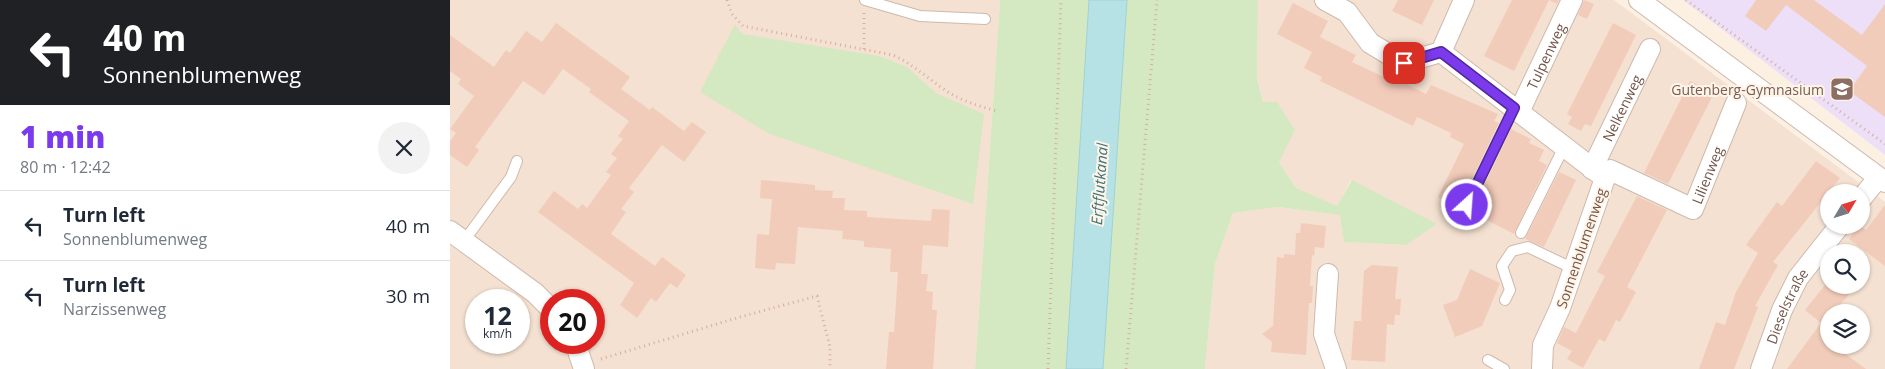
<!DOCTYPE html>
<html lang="en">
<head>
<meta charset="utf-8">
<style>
  :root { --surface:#fff; --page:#f2f2f3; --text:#1f2937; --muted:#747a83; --line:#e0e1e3; --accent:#7c3aed }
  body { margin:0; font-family:"Open Sans",sans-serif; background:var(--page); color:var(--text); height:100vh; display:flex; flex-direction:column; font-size:19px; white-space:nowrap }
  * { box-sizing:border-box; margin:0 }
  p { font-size:16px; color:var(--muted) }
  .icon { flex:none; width:28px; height:28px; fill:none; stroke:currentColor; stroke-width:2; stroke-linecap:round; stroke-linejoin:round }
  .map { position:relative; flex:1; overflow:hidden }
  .side { display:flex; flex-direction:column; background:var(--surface); width:450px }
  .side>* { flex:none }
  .guide { background:#202124; color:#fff; overflow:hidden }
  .needle { width:32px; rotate:52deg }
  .tools { position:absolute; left:1370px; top:184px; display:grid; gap:10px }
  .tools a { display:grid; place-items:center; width:50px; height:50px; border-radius:50%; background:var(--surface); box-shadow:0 1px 4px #0004; font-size:25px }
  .speed { position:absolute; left:15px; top:289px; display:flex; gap:10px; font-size:25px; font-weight:700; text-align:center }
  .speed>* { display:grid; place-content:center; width:65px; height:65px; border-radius:50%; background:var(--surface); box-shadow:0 1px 4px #0004; line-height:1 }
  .speed small { font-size:12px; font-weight:400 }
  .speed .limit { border:8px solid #d22; background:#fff; color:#111 }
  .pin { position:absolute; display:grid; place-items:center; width:42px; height:42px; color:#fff; margin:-21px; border-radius:10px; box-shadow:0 2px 8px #0006 }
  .me { position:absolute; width:55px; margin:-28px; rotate:26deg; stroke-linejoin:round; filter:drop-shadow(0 0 4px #0008) }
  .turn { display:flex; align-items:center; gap:18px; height:105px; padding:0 20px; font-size:22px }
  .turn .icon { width:65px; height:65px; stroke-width:2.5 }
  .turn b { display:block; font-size:35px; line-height:42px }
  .round { display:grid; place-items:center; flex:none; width:52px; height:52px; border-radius:26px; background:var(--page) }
  .summary { display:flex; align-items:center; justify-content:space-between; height:85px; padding:0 20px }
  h1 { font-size:30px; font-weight:800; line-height:38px; color:var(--accent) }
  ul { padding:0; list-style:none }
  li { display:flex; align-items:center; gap:15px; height:70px; padding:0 20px; border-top:1px solid var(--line) }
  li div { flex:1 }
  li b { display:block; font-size:19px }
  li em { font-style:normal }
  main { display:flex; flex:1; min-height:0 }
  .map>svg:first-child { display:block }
</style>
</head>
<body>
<main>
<section class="side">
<div class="guide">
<div class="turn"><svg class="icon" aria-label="left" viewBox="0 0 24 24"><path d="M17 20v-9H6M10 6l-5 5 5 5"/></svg><div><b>40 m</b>Sonnenblumenweg</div></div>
</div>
<div class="summary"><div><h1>1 min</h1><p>80 m · 12:42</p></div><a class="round"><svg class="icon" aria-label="close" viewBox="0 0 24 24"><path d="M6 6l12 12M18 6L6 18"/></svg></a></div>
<ul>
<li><svg class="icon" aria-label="left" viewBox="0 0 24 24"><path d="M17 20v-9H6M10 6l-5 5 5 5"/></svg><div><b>Turn left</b><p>Sonnenblumenweg</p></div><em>40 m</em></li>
<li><svg class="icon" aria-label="left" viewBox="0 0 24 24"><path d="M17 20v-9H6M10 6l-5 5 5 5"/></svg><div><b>Turn left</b><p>Narzissenweg</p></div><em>30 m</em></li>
</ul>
</section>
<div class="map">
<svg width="1435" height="369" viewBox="0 0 1435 369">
  <rect width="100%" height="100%" fill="#fcf0e2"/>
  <path fill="#f4e1d1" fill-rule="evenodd" d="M0,0H550L525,369H0ZM26,300H69V342H26ZM101,300H144V342H101Z
    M808,0H1164L1435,202V369H755L765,264L783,213L828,207L891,215L894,242L956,245L901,180L887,207L846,188L829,162L807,78ZM1379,192H1411V225H1379ZM1379,252H1411V285H1379ZM1379,312H1411V345H1379Z"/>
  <path fill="#eddff8" d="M1233,0H1435V155L1265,24Z"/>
  <path fill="#d4e9c1" d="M550,0H639L616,369H525Z
    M677,0H808L807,78L813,102H827L845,130L829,162L846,188L887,206L902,180L987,224L956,245L894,242L890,215L828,207L783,213L765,264L755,369H653Z
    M285,24L292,34L429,56L457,67L486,93L534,114L523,204L320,134L250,92Z"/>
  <path fill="#b7e2e5" stroke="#9dd2d7" d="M639,0H677L653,369H616Z"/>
  <path fill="#f2ccba" d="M948,0H984L972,25L942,11Z
    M1062,0H1109L1107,4L1099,0L1064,71L1034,56Z
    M1134,0L1144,4L1137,19L1128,15Z
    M1306,0H1364L1412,35L1435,4V117L1399,91L1417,66L1336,5L1316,31L1295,16Z
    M843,3L878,21L870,37L906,55L902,62L938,79L940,76L976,94L981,85L1048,114L1044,121L1049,123L1011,202V208L988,197L1014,144L1000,137L1001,133L967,117L963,126L870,81L872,77L854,68L862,52L827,34Z
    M106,23L180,77L171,89L200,110L202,107L234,131L242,122L256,132L234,162L212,145L179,188L184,192L171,209L176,212L161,234L205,266L212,257L236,275L227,288L220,283L206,302L201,298L187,318L170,305L184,283L88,212L104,191L128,209L132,204L137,208L161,175L156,172L167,158L161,154L173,139L168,136L179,121L139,92L141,89L113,69L94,95L73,81L25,147L29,150L17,167L0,155V141L6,133L0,129L24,96L8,84L11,79L0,71V35L44,67L56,50L60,53L76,31L92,42Z
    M1163,23L1186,35L1141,126L1135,124L1131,131L1118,124L1122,117L1117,114Z
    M1240,81L1264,93L1218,184L1194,173Z
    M1061,129L1081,139L1079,143L1094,150L1089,161L1097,165L1064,234L1019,211L1023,208Z
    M1366,161L1390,178L1323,262L1328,265L1305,306L1308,307L1284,369H1249L1266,322L1275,325L1286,292L1308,253L1296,245L1327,202L1332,206Z
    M1109,172L1126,180L1094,247L1075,239Z
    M311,180L365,185V190L383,191L382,198H395L394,210L417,211V217L481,221L482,209L500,210L498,247L473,245L471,274H478L476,291L483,292L482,310H487L483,369H436L439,332H444L448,272H440L441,249L414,247V241L392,239L393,231L348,227L345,264L326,263L325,270L305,268L307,234L319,235L322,199L310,198Z
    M1187,196L1217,210L1177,287L1186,292L1170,322L1166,320L1155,342L1149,339L1133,368L1117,359L1122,351L1107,343L1114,327L1126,333L1155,276L1147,272Z
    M1435,205V266L1399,239L1409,225L1416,230Z
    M851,223L876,226L874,248L865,247L864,256L862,255L860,286H863L862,303H859L856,355L821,352L822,342L812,334L823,326L827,257L834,258V254L845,255L846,233H850Z
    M922,265L948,267L945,299H951L950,315H945L944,325L937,324L935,362L901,360L904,321H911L914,271Z
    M1020,269L1050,283L1032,326L1005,337L993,305L1007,300Z
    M1375,285H1407L1384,312H1379V345H1400L1394,353L1416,369H1337L1371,323L1355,310Z"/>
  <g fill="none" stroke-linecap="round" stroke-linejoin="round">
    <g stroke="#cfb9ac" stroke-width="12">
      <path id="service" d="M415,0L470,16L535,19
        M1017,205L1064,108
        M1071,233L1114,147
        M14,241L61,177L67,161
        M1055,300L1060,290L1052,266L1062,251L1078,247L1124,269
        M1038,360L1054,369"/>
    </g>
    <g stroke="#cfb9ac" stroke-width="22">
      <g id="minor">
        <path d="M875,0L897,12L920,43L953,63L991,52"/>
        <path d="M1014,0L991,52L1155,178L1110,308L1093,345L1092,368"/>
        <path d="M1189,0L1435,182"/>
        <path id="s1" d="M1069,112L1122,0"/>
        <path id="s2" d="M1142,169L1200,49"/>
        <path id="s3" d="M1155,178L1160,170L1243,209L1286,103"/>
        <path d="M1411,199L1428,178"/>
        <path d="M0,231L85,293L101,309"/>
        <path d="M878,274L874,334L886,369"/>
        <path d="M125,342L134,369"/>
        <path id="s4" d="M1311,369L1332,310L1348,278L1390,225"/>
      </g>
    </g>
    <path stroke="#d6af9d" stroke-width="3" stroke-dasharray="1 4" stroke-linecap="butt" d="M277,0L282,14L293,26L443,55C463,64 477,78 495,90C511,101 529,106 547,111
      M1236,0L1435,144
      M414,13V49
      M151,359L290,317L367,296L380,347V369
      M598,369L611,0
      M676,369L707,0"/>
    <use href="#service" stroke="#fff" stroke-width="10"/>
    <use href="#minor" stroke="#fff" stroke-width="20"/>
  </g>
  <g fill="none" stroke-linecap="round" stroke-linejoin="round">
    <g stroke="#51269a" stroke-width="12">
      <path id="route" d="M954,63L991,52L1064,108L1017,205"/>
    </g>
    <use href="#route" stroke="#7c3aed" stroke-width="9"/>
  </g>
  <defs>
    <g id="school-square" transform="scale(1.25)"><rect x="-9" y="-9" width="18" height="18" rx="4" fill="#8d6e63" stroke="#fff4e8"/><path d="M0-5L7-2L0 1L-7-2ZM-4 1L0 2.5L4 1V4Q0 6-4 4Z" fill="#fff"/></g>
  </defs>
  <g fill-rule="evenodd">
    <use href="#school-square" x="1392" y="89"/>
  </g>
  <g text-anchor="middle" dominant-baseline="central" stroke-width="4" stroke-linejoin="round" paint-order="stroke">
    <g font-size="14" fill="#745549" stroke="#fff4e8">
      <text stroke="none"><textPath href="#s1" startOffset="62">Tulpenweg</textPath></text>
      <text stroke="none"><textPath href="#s2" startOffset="68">Nelkenweg</textPath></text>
      <text stroke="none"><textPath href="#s3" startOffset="138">Lilienweg</textPath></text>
      <text transform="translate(1131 248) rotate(-71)">Sonnenblumenweg</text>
      <text stroke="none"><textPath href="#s4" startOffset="68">Dieselstraße</textPath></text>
    </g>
    <g font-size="14" fill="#785e54" stroke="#fff4e8" text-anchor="end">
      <text x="1374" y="89">Gutenberg-Gymnasium</text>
    </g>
    <g font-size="15" font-style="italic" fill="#3c7479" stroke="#fff4e8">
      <text transform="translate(649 184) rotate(-86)">Erftflutkanal</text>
    </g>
  </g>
</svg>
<div class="tools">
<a><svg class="needle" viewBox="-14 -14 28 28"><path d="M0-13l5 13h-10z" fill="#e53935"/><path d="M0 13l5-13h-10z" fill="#747a83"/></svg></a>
<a><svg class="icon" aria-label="search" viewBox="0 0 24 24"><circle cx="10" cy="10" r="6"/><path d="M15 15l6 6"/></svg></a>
<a><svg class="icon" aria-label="layers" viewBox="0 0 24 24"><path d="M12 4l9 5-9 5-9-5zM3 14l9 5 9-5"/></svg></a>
</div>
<div class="speed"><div>12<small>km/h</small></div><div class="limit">20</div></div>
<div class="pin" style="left:954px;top:63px;background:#d93025"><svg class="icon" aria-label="arrive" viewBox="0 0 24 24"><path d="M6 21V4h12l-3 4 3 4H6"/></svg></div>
<svg class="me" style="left:1017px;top:205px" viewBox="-20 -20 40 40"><circle r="17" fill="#7c3aed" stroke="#fff" stroke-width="3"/><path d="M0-11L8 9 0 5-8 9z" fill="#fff"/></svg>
</div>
</main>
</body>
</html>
